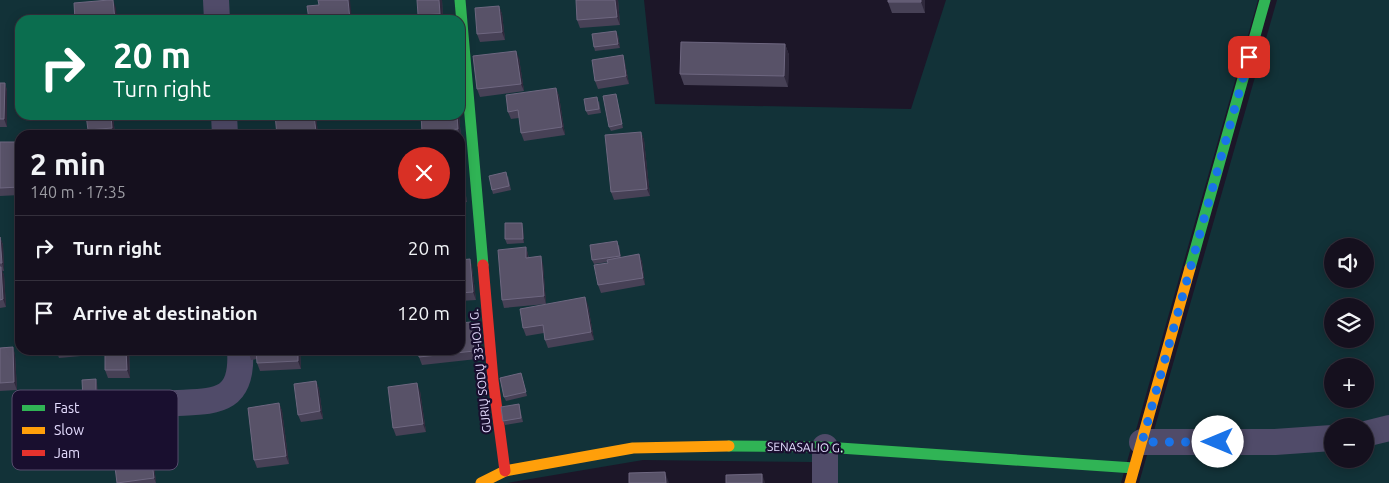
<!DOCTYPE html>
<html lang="en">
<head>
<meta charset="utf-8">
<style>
  :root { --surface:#15101e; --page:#1e1927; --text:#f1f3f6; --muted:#9d9da4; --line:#34303c }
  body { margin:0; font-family:Ubuntu,sans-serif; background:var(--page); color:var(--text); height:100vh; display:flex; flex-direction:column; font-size:19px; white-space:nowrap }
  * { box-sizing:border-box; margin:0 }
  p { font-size:16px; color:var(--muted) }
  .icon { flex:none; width:28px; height:28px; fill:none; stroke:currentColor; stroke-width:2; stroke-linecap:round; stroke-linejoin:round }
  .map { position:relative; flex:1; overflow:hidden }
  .drawer { position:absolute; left:15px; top:130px; width:450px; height:225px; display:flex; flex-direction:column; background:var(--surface); border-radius:15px; box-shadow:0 2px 12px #0003,0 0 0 1px var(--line) }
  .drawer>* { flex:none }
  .hud { position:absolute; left:15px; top:15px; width:450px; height:105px; border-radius:15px; box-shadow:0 2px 12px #0003,0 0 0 1px var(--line); background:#0b6e4f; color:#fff; overflow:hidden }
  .controls { position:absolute; left:1324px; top:238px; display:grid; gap:10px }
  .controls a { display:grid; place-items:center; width:50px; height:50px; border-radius:50%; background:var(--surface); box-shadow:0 2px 12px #0003,0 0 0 1px var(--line); font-size:25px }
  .pin { position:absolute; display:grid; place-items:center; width:42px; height:42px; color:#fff; margin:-21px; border-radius:10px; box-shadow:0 2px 8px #0006 }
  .me { position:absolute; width:55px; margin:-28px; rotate:270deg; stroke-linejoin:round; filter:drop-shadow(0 0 4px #0008) }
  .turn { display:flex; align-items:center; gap:18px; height:105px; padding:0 15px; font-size:22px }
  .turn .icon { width:65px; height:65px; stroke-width:2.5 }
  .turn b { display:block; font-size:35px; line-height:42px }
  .round { display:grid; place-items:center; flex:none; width:52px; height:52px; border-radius:26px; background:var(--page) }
  .summary { display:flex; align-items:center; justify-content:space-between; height:85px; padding:0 15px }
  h1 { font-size:30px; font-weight:600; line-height:38px }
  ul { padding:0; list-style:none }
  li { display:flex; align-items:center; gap:15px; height:65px; padding:0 15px; border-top:1px solid var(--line) }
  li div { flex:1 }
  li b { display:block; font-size:19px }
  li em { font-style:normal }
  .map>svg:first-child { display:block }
</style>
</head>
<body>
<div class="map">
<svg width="1389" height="483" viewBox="0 0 1389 483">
  <rect width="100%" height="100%" fill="#1c1628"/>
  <path fill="#123238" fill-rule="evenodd" d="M0,0H644L655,104L911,109L946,0H1258L1121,483H814L813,462L643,460L507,483H0ZM20,20H460V115H20ZM20,135H460V350H20Z
    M1277,0H1389V483H1139ZM1332,246H1365V279H1332ZM1332,306H1365V339H1332ZM1332,366H1365V399H1332ZM1332,426H1365V459H1332Z"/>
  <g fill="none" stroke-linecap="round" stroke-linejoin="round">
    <path stroke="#504b69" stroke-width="26" d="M216,0L217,20
      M224,115L225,135
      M164,404C209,400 244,409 240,350
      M1365,434L1389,428
      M1142,442H1275L1332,438
      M825,483V447"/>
    <path stroke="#30b455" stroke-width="11" d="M460,0L483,265
      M1190,268L1265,0
      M729,446L825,447L1134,468"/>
    <path stroke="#ff9f0a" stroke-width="11" d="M481,483L505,471L633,448L729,446
      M1130,483L1190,268"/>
    <path stroke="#e5322d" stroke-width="11" d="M483,265L493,380L505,471"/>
  </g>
  <path fill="#474156" d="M442,0L443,20H419L418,15Z
    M618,0L620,25L580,28L577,20Z
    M888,0H925V13H892L888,2Z
    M499,6L502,14L505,40L480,42L477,34Z
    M618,35L620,48L595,51L594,47Z
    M785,44L789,55L788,87L684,85L680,74Z
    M623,55L625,63L629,84L598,89L595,81Z
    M519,58L524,91L480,97L477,89Z
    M0,83H5L7,91V127H0Z
    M556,88L559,96L565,135L524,141L521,133L519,118L511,119L508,112Z
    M617,98L623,128L611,131L609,127Z
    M599,101L601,113L588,115L586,111Z
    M113,115L115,135H90L88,130Z
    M316,115L318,135H277Z
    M421,115H459L461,137H460V135H424L422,132Z
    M641,132L644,140L650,196L614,200L611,192Z
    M0,142H20V195L0,196Z
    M460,176L464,183L467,202L460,203Z
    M508,176L511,190L493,194L492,190Z
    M523,227L524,243L507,244L505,239Z
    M0,237L3,245L4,271H2L4,275L6,307L0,308Z
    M619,245L621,258L639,254L642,262L645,285L601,293L598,285L608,262L594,264L592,260Z
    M526,247L529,258L543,264L546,304L504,308L502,300Z
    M470,259L472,267L476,300L460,301V260Z
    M588,305L594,340L548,348L545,340L544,333L526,336L523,328Z
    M474,330L477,359L422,365L419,357Z
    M13,347L15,355L17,390L0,391V348Z
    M56,350H91L92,355L59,358Z
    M129,350L130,378H108L105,370Z
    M248,350H300L301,369L260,371L257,363V359L251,360Z
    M521,373L527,396L506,401L504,397Z
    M316,381L319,389L323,419L301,422L298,415Z
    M97,383L98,403H95L97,408L98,432H95V433L103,441L105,461H94V466L79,468L76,460L74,435L73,427H72L69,419L84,401L83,399Z
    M420,391L426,432L396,436L393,428Z
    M279,403L282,411L289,464L257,468L254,460Z
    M519,404L523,422L505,425L503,421Z
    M149,438L152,446L156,483H117Z"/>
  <path fill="#2f293c" d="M113,0L116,8L117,20H115Z
    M348,0H350L352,20H350Z
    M439,0H442L443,20L440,14Z
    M615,0H618L620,25L617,17Z
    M921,0H925V13L921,2Z
    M499,6L502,14L505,40L502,32Z
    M616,31L618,35L620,48L618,44Z
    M785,44L789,55L788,87L784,76Z
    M516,51L519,58L524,91L521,84Z
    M623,55L625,63L629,84L626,76Z
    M5,83L7,91V127L4,119Z
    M556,88L559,96L565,135L562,127Z
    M111,115H113L115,135L112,128Z
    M314,115H316L318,135H317L316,132Z
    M457,115H459L461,137L458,129Z
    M641,132L644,140L650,196L647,189Z
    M462,175L464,183L467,202L464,194Z
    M522,223L523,227L524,243L523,239Z
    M0,237L3,245L4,271L2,263Z
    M526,247L528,255L529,266L526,258Z
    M639,254L642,262L645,285L643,278Z
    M541,256L543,264L546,304L544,296Z
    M470,259L472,267L476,300L473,292Z
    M1,267L4,275L6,307L3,299Z
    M585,297L588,305L594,340L591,332Z
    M471,322L474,330L477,359L474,351Z
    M13,347L15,355L17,390L14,382Z
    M126,350H129L130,378L127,370Z
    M298,350H300L301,369L298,361Z
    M96,379L97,383L98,403L96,399Z
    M316,381L319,389L323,419L320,411Z
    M417,383L420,391L426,432L423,424Z
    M94,400L97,408L98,432L95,424Z
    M279,403L282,411L289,464L286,456Z
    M92,424L95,432L96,438L93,431Z
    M100,433L103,441L105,461L102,453Z
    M149,438L152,446L156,483L154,478Z
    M91,453L94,461V466L92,458Z
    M665,472L669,483H666Z
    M762,474L765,482V483H762Z"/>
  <path fill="#585268" stroke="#6e6780" d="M109,0H113L115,20H75L74,3Z
    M318,0H348L350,20H309L307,6L319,5Z
    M417,0H439L440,14L418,15Z
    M576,0H615L617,17L577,20Z
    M888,0H921V2H888Z
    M499,6L502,32L477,34L475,8Z
    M616,31L618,44L594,47L592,34Z
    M681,42L785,44L784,76L680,74Z
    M516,51L521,84L477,89L473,56Z
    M623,55L626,76L595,81L592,60Z
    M0,83H5L4,119H0Z
    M556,88L562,127L521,133L518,110L508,112L506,95Z
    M616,94L622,124L609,127L603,96Z
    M597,97L599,109L586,111L584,99Z
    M86,115H111L112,128L88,130Z
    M275,115H314L316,132L285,135H277Z
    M421,115H457L458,129L422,132Z
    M85,131V135H72V132Z
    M641,132L647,189L611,192L605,135Z
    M0,142H20V187L0,188Z
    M506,172L509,186L492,190L489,176Z
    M462,175L464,194H460V176Z
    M505,223H522L523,239H505Z
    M0,237L2,263H0Z
    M617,241L620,256L592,260L590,245Z
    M526,247V258L541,256L544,296L502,300L498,250Z
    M639,254L643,278L598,285L594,265L608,263L607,260Z
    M470,259L473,292L460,293V260Z
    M0,267H1L3,299L0,300Z
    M585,297L591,332L545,340L543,325L523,328L520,309Z
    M471,322L474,351L419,357L418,350H460V323Z
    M13,347L14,382L0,383V348Z
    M105,350H126L127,370H105Z
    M248,350H298V361L257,363L256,351L248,352Z
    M521,373L526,392L504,397L500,378Z
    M96,379V399H83L82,380Z
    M316,381L320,411L298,415L294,384Z
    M417,383L423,424L393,428L388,387Z
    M279,403L286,456L254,460L248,408Z
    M519,404L521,418L503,421L501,407Z
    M149,438L154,478L117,483L112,443Z
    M665,472L666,483H629V473Z
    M762,474V483H726V475Z"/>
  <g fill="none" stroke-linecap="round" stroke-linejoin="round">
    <path stroke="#1a73e8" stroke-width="9" stroke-dasharray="0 16.2" d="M1218,442H1142L1249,57"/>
  </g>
  <g text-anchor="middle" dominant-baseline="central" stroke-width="4.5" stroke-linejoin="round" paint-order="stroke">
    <g font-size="12" fill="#e5ddff" stroke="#190f2f">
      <text transform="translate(480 371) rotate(-96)">GURIŲ SODŲ 33-IOJI G.</text>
      <text transform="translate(805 447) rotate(1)">SENASALIO G.</text>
    </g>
  </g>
  <rect x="12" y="390" width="166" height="80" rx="8" fill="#190f2f" stroke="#564d6d" stroke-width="1"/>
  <rect x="22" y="405" width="23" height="6" fill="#30b455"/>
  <rect x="22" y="427" width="23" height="7" fill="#ff9f0a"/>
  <rect x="22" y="450" width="23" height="6" fill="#e5322d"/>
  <g font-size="14" fill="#e5ddff">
    <text x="54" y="413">Fast</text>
    <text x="54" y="435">Slow</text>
    <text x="54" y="458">Jam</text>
  </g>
</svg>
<div class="controls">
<a><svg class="icon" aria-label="sound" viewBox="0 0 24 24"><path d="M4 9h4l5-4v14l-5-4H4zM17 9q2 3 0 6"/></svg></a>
<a><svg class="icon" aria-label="layers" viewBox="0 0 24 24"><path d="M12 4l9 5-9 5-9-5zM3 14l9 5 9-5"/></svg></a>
<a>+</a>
<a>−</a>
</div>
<div class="pin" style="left:1249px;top:57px;background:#d93025"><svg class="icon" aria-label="arrive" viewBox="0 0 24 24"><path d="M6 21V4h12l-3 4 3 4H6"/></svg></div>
<svg class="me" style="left:1218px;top:442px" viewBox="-20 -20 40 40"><circle r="19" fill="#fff"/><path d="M0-13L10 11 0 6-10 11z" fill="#1a73e8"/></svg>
<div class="hud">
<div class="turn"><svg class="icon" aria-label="right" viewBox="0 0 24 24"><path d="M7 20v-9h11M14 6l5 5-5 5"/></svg><div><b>20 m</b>Turn right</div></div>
</div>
<section class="drawer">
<div class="summary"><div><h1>2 min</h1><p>140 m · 17:35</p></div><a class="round" style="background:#d93025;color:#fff"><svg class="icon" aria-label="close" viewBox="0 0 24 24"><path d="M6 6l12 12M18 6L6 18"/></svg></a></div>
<ul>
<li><svg class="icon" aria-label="right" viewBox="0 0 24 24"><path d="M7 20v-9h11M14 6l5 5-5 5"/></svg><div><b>Turn right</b></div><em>20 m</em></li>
<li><svg class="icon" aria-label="arrive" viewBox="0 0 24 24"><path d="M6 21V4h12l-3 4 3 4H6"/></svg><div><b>Arrive at destination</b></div><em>120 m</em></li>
</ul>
</section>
</div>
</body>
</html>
